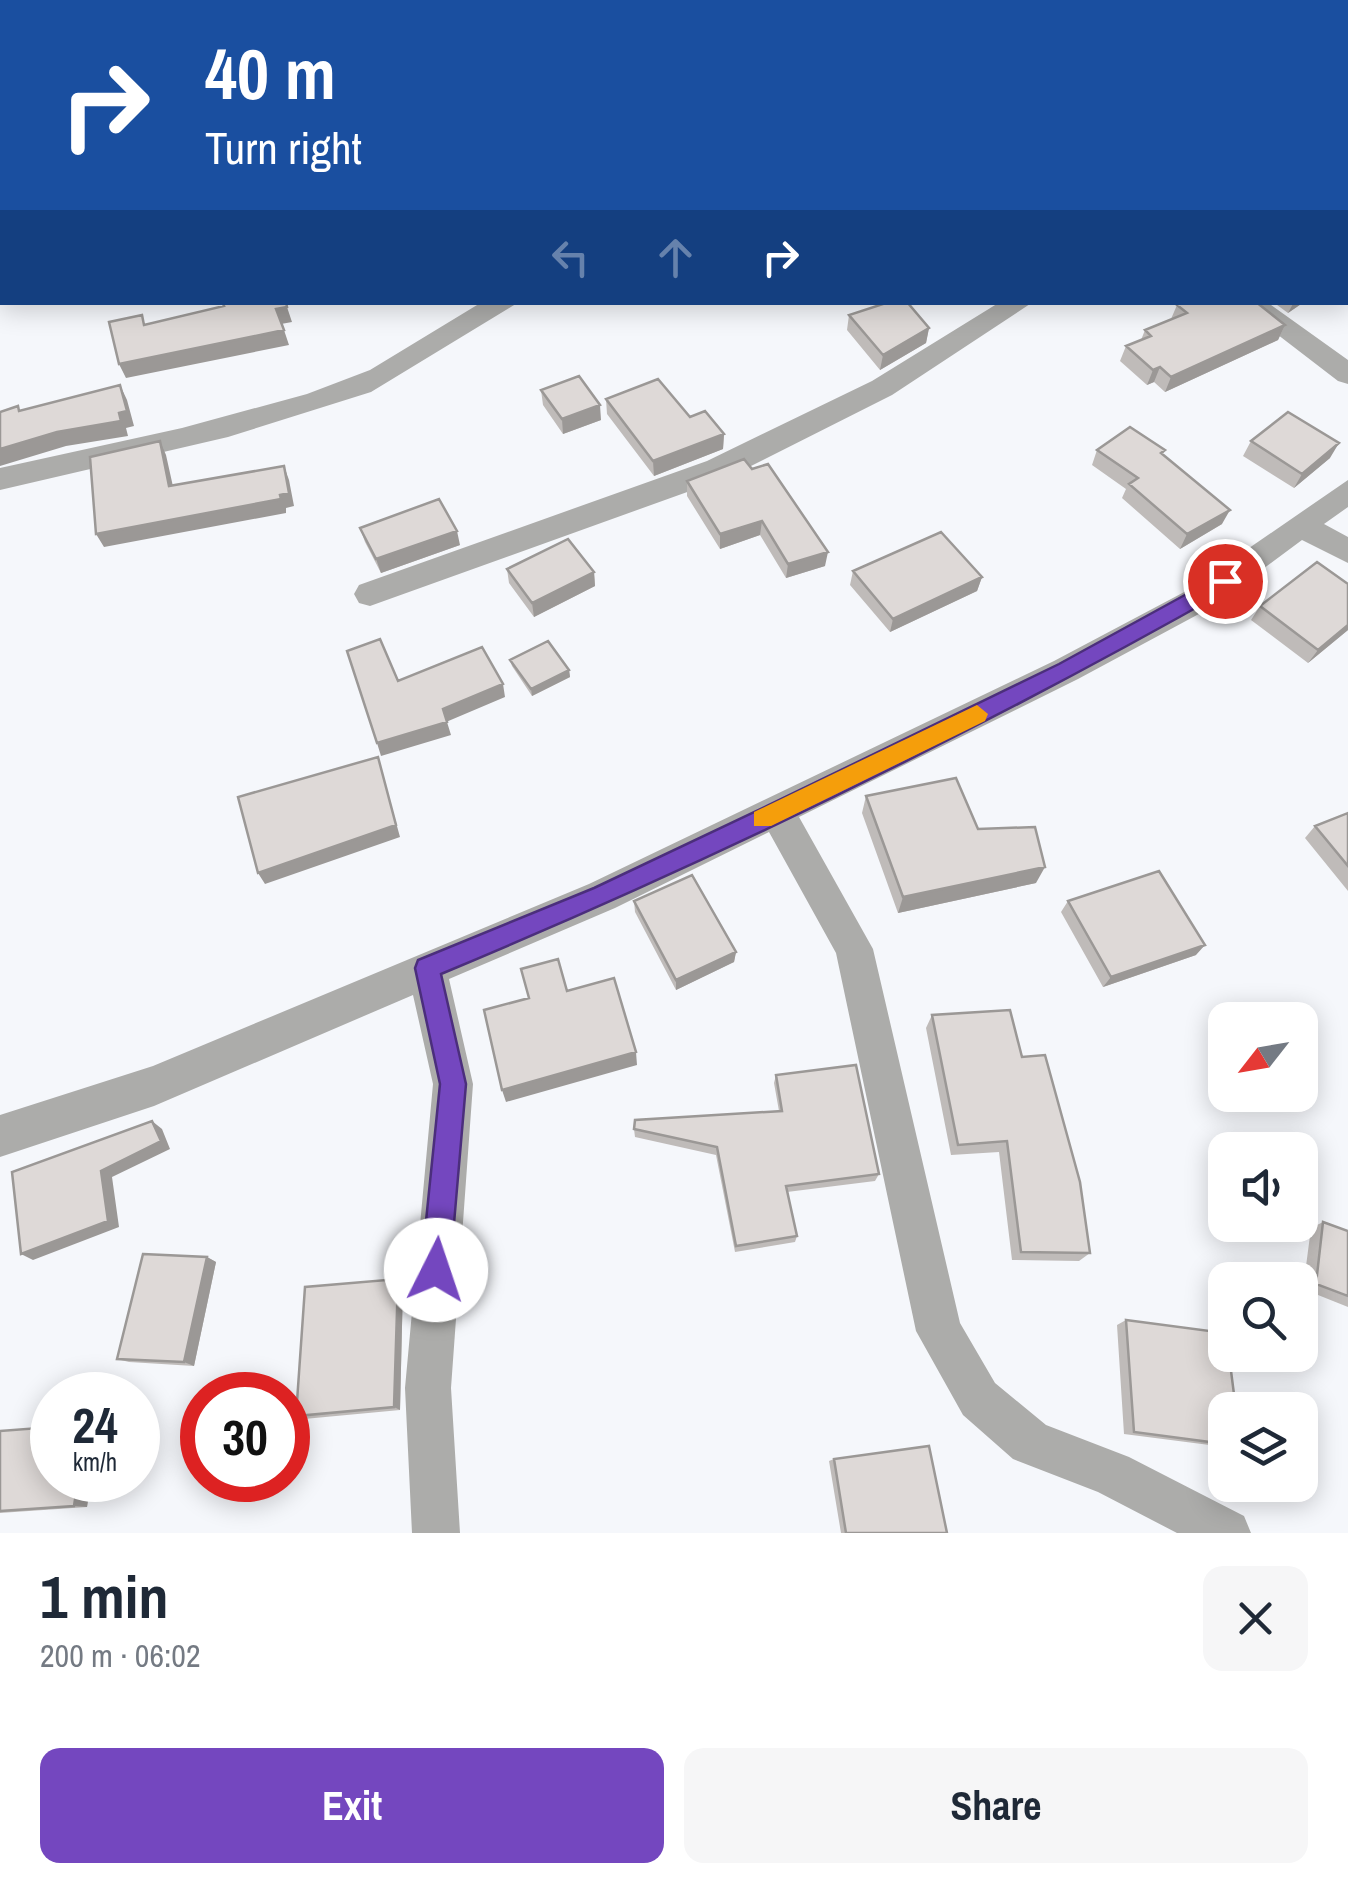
<!DOCTYPE html>
<html lang="en">
<head>
<meta charset="utf-8">
<style>
  :root { --surface:#fff; --page:#f6f6f7; --text:#1f2937; --muted:#747a83; --accent:#7447bf }
  body { margin:0; font-family:"Archivo Narrow",sans-serif; background:var(--page); color:var(--text); height:100vh; display:flex; flex-direction:column; font-size:38px; white-space:nowrap }
  * { box-sizing:border-box; margin:0 }
  p { font-size:32px; color:var(--muted) }
  .icon { flex:none; width:55px; height:55px; fill:none; stroke:currentColor; stroke-width:2; stroke-linecap:round; stroke-linejoin:round }
  .map { position:relative; height:1533px; overflow:hidden }
  .sheet { display:flex; flex-direction:column; background:var(--surface); flex:1 }
  .sheet>* { flex:none }
  .guide { position:absolute; left:0px; top:0px; width:1350px; height:305px; box-shadow:0 5px 25px #0003; background:#1a4fa0; color:#fff; overflow:hidden }
  .needle { width:65px; rotate:239deg }
  .tools { position:absolute; left:1208px; top:1002px; display:grid; gap:20px }
  .tools a { display:grid; place-items:center; width:110px; height:110px; border-radius:20px; background:var(--surface); box-shadow:0 5px 25px #0003; font-size:50px }
  .speed { position:absolute; left:30px; top:1372px; display:flex; gap:20px; font-size:50px; font-weight:700; text-align:center }
  .speed>* { display:grid; place-content:center; width:130px; height:130px; border-radius:50%; background:var(--surface); box-shadow:0 5px 25px #0003; line-height:1 }
  .speed small { font-size:25px; font-weight:400 }
  .speed .limit { border:15px solid #d22; background:#fff; color:#111 }
  .pin { position:absolute; display:grid; place-items:center; width:85px; height:85px; color:#fff; margin:-42px; border:5px solid #fff; border-radius:50%; box-shadow:0 2px 10px #0007 }
  .me { position:absolute; width:110px; margin:-55px; rotate:4deg; stroke-linejoin:round; filter:drop-shadow(0 0 8px #0008) }
  .turn { display:flex; align-items:center; gap:35px; height:210px; padding:0 40px; font-size:45px }
  .turn .icon { width:130px; height:130px; stroke-width:2.5 }
  .turn b { display:block; font-size:70px; line-height:85px }
  .lanes { display:flex; align-items:center; height:95px; padding:0 40px; background:#0003; justify-content:center; gap:50px; direction:ltr }
  .lanes .off { opacity:.35 }
  .round { display:grid; place-items:center; flex:none; width:105px; height:105px; border-radius:20px; background:var(--page) }
  .headline { display:flex; align-items:center; justify-content:space-between; height:170px; padding:0 40px }
  h1 { font-size:60px; font-weight:700; line-height:75px }
  .primary-button { display:flex; gap:20px; margin-top:auto; padding:20px 40px }
  .primary-button a { flex:1; height:115px; border-radius:20px; background:var(--accent); color:#fff; font-size:40px; font-weight:700; line-height:115px; text-align:center }
  .primary-button a+a { background:var(--page); color:var(--text) }
  .map>svg:first-child { display:block }
</style>
</head>
<body>
<div class="map">
<svg width="1348" height="1533" viewBox="0 0 1348 1533">
  <rect width="100%" height="100%" fill="#f5f7fb"/>
  <g fill="none" stroke-linecap="round" stroke-linejoin="round">
    <path fill="#acacaa" fill-rule="evenodd" d="M895,0H917L919,2H897Z
      M2,22V37L0,38V23Z
      M482,302H519L371,392L228,437L0,490V468L182,428L307,394L370,370Z
      M1000,302H1033L892,395L729,477L370,606L359,603L354,594L359,585L707,461L872,381Z
      M1235,302H1267L1348,360V384L1338,381Z
      M1348,480V507L1324,524L1348,537V563L1302,540L1210,608L1078,679L799,817L873,949L960,1323L995,1383L1046,1425L1129,1457L1244,1516L1251,1533H1177L1098,1492L1013,1459L963,1415L916,1331L836,953L769,832L615,908L449,979L473,1084L451,1388L460,1533H412L405,1388L433,1084L413,995L154,1106L0,1157V1115L153,1066L589,884L1054,661L1188,590Z"/>
  </g>
  <path fill="#bfbbb9" d="M750,0H826L825,2H751Z
    M1046,0H1128L1127,2H1050Z
    M1273,302H1304L1288,313Z
    M1177,305L1285,325L1278,340L1165,392L1154,382L1147,385L1120,361L1126,346L1141,340L1145,330L1171,319Z
    M849,315L929,328L926,343L880,370L847,330Z
    M541,390L601,420L563,434L543,405Z
    M606,399L690,417L724,434L723,449L654,476L607,414Z
    M1251,441L1330,458L1294,488L1243,456Z
    M1097,450H1165L1163,455L1222,524L1180,549L1122,498L1126,489L1092,465Z
    M752,469L825,566L786,578L760,535L720,549L687,496V481Z
    M360,528L460,545L381,573L365,542Z
    M507,569L594,572L595,586L534,617L509,583Z
    M853,571L982,577L977,591L890,632L850,585Z
    M1260,606L1348,630L1308,663L1251,620Z
    M510,660L569,670L570,677L532,696L512,666Z
    M866,796L978,829L1036,883L898,913L862,813Z
    M1348,813V891L1305,838L1315,826Z
    M634,901L736,952L734,962L676,990L635,912Z
    M1068,901L1196,955L1103,987L1061,912Z
    M932,1015L1022,1057L1090,1253L1079,1261L1012,1260L999,1152L951,1155L926,1028Z
    M776,1075L879,1174L875,1181L787,1192L797,1236L795,1242L735,1252L716,1155L635,1137L634,1129L779,1111L774,1083Z
    M1323,1222L1348,1231V1307L1303,1289L1311,1228Z
    M207,1257L216,1262L194,1366L129,1362L117,1359Z
    M398,1279L403,1284L400,1410L304,1419L296,1416Z
    M1126,1320L1225,1410V1447L1124,1434L1117,1325Z
    M0,1431L52,1480H91L87,1507L0,1513Z
    M834,1459L947,1533H841L829,1461Z"/>
  <path fill="#9b9896" d="M1294,302H1304L1288,313Z
    M287,307L292,322L281,324L276,309Z
    M1285,325L1278,340L1165,392L1171,377Z
    M929,328L926,343L880,370L883,355Z
    M284,330L289,345L126,378L119,364Z
    M1160,367L1154,382L1147,385L1153,370Z
    M120,385L127,400L134,426L126,428L128,436L66,446L0,466V449L119,413Z
    M600,405L601,420L563,434L562,419Z
    M724,434L723,449L654,476L653,461Z
    M160,441L166,455L176,500L169,486Z
    M1339,443L1330,458L1294,488L1302,474Z
    M284,466L289,480L294,506L286,508V513L104,547L96,534L280,495Z
    M1230,510L1222,524L1180,549L1187,534Z
    M762,521L760,535L720,549V534Z
    M457,531L460,545L381,573L376,559Z
    M828,552L825,566L786,578L788,564Z
    M594,572L595,586L534,617L532,603Z
    M982,577L977,591L890,632L893,619Z
    M1348,625V630L1308,663L1318,650Z
    M569,670L570,677L532,696L531,689Z
    M503,684L505,697L446,722L443,709Z
    M447,722L451,735L381,756L377,743Z
    M378,757L400,837L265,884L258,873Z
    M1045,867L1036,883L898,913L903,897Z
    M1205,945L1196,955L1103,987L1111,977Z
    M736,952L734,962L676,990V980Z
    M636,1052L637,1065L506,1102L502,1090Z
    M152,1121L162,1129L170,1149L112,1177L119,1227L33,1260L21,1254L101,1171Z
    M207,1257L216,1262L194,1366L184,1362Z
    M398,1279L403,1284L400,1410L394,1407Z
    M78,1480H91L87,1507L74,1506Z"/>
  <path fill="#ded9d7" stroke="#9b9896" stroke-width="2.5" d="M757,0H822L798,2H758Z
    M1072,0H1127L1121,2H1076Z
    M222,302H286L287,307L276,309L284,330L119,364L109,322L142,315L144,325L224,306Z
    M889,302H907L929,328L883,355L849,315Z
    M1182,302H1256L1285,325L1171,377L1160,367L1153,370L1126,346L1151,336L1145,330L1187,313L1177,305Z
    M579,376L600,405L562,419L541,390Z
    M658,379L690,417L705,411L724,434L653,461L606,399Z
    M120,385L127,411L119,413L121,421L57,432L0,449V412L18,406L19,411Z
    M1288,412L1339,443L1302,474L1251,441Z
    M1130,427L1165,450L1161,453L1230,510L1187,534L1129,484L1138,478L1097,450Z
    M160,441L169,486L284,466L289,493L280,495L281,499L96,534L90,457Z
    M744,459L752,469L768,464L828,552L788,564L762,521L720,534L687,481Z
    M439,499L457,531L376,559L360,528Z
    M941,532L982,577L893,619L853,571Z
    M568,539L594,572L532,603L507,569Z
    M1317,562L1348,584V625L1318,650L1260,606Z
    M380,639L398,681L482,647L503,684L443,709L447,722L377,743L347,651Z
    M548,641L569,670L531,689L510,660Z
    M378,757L396,825L258,873L238,797Z
    M956,778L978,829L1035,827L1045,867L903,897L866,796Z
    M1348,813V866L1315,826Z
    M1159,871L1205,945L1111,977L1068,901Z
    M692,875L736,952L676,980L634,901Z
    M558,959L567,991L614,978L636,1052L502,1090L484,1010L529,998L521,969Z
    M1010,1010L1022,1057L1045,1055L1080,1182L1090,1253L1021,1252L1007,1141L958,1145L932,1015Z
    M856,1065L879,1174L786,1186L797,1236L736,1246L717,1147L634,1129L635,1120L782,1111L776,1075Z
    M152,1121L161,1141L101,1171L108,1221L21,1254L12,1172Z
    M1323,1222L1348,1231V1296L1316,1284Z
    M143,1254L207,1257L184,1362L117,1359Z
    M398,1279L394,1407L296,1416L305,1287Z
    M1126,1320L1225,1333V1355H1229L1236,1410H1225V1444L1134,1432Z
    M52,1427V1480H78L74,1506L0,1511V1431Z
    M929,1446L947,1533H846L834,1459Z"/>
  <path fill="#7447bf" stroke="#4b2e7c" stroke-width="2.5" d="M1225,573L1233,576V587C977,732 712,861 441,974L466,1084L450,1270L446,1280L436,1284L426,1280L421,1270L440,1084L415,968L418,960L594,888L769,805L1059,664Z"/>
  <path fill="#f59e0b" d="M977,705L988,714L985,721L771,826H754V812Z"/>
</svg>
<div class="tools">
<a><svg class="needle" viewBox="-14 -14 28 28"><path d="M0-13l5 13h-10z" fill="#e53935"/><path d="M0 13l5-13h-10z" fill="#747a83"/></svg></a>
<a><svg class="icon" aria-label="sound" viewBox="0 0 24 24"><path d="M4 9h4l5-4v14l-5-4H4zM17 9q2 3 0 6"/></svg></a>
<a><svg class="icon" aria-label="search" viewBox="0 0 24 24"><circle cx="10" cy="10" r="6"/><path d="M15 15l6 6"/></svg></a>
<a><svg class="icon" aria-label="layers" viewBox="0 0 24 24"><path d="M12 4l9 5-9 5-9-5zM3 14l9 5 9-5"/></svg></a>
</div>
<div class="speed"><div>24<small>km/h</small></div><div class="limit">30</div></div>
<div class="pin" style="left:1225px;top:581px;background:#d93025"><svg class="icon" aria-label="arrive" viewBox="0 0 24 24"><path d="M6 21V4h12l-3 4 3 4H6"/></svg></div>
<svg class="me" style="left:436px;top:1270px" viewBox="-20 -20 40 40"><circle r="19" fill="#fff"/><path d="M0-13L10 11 0 6-10 11z" fill="#7447bf"/></svg>
<div class="guide">
<div class="turn"><svg class="icon" aria-label="right" viewBox="0 0 24 24"><path d="M7 20v-9h11M14 6l5 5-5 5"/></svg><div><b>40 m</b>Turn right</div></div>
<div class="lanes"><svg class="icon off" aria-label="left" viewBox="0 0 24 24"><path d="M17 20v-9H6M10 6l-5 5 5 5"/></svg><svg class="icon off" aria-label="ahead" viewBox="0 0 24 24"><path d="M12 20V5M6 11l6-6 6 6"/></svg><svg class="icon" aria-label="right" viewBox="0 0 24 24"><path d="M7 20v-9h11M14 6l5 5-5 5"/></svg></div>
</div>
</div>
<section class="sheet">
<div class="headline"><div><h1>1 min</h1><p>200 m · 06:02</p></div><a class="round"><svg class="icon" aria-label="close" viewBox="0 0 24 24"><path d="M6 6l12 12M18 6L6 18"/></svg></a></div>
<div class="primary-button"><a>Exit</a><a>Share</a></div>
</section>
</body>
</html>
